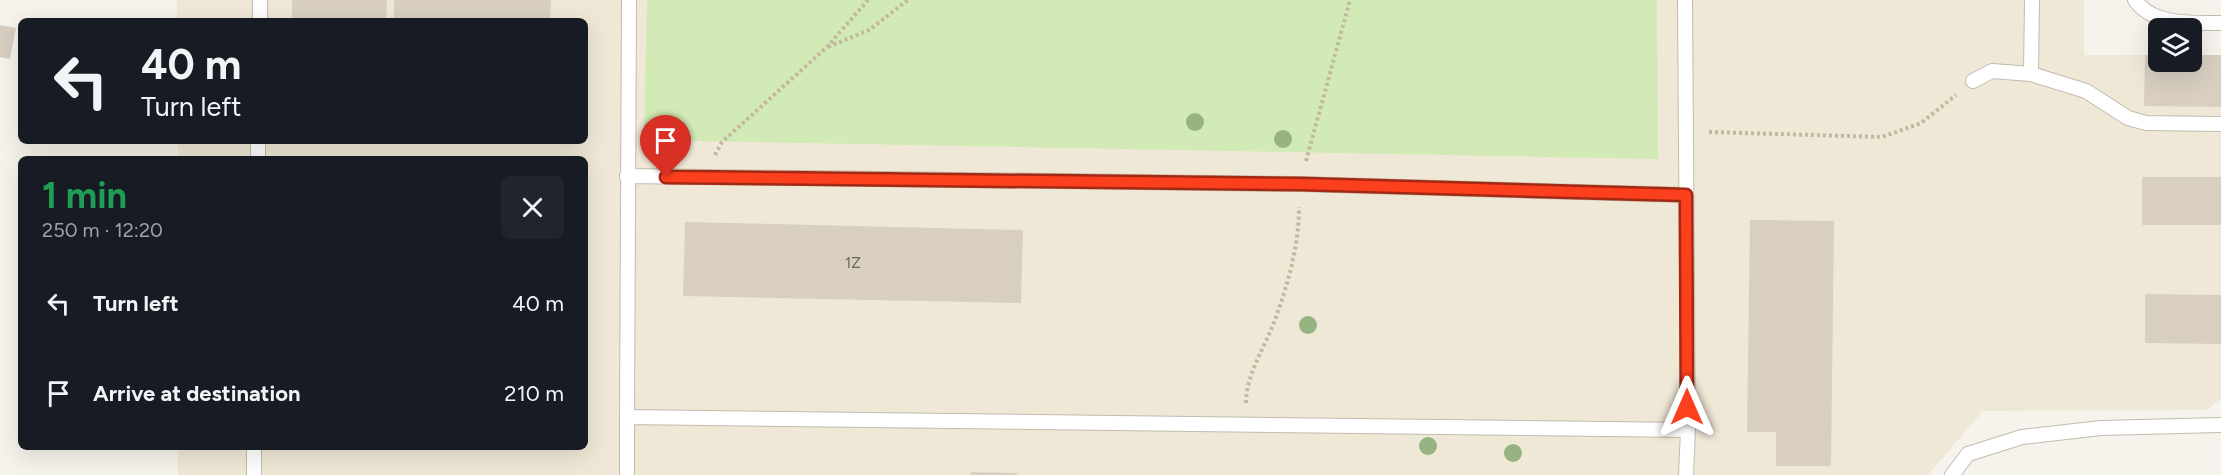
<!DOCTYPE html>
<html lang="en">
<head>
<meta charset="utf-8">
<style>
  :root { --surface:#171b24; --page:#20242c; --text:#f1f3f6; --muted:#9ea1a6 }
  body { margin:0; font-family:Figtree,sans-serif; background:var(--page); color:var(--text); height:100vh; display:flex; flex-direction:column; font-size:22px; white-space:nowrap }
  * { box-sizing:border-box; margin:0 }
  p { font-size:20px; color:var(--muted) }
  .icon { flex:none; width:33px; height:33px; fill:none; stroke:currentColor; stroke-width:2; stroke-linecap:round; stroke-linejoin:round }
  .map { position:relative; flex:1; overflow:hidden }
  .details { position:absolute; left:18px; top:156px; width:570px; height:294px; display:flex; flex-direction:column; background:var(--surface); border-radius:9px; box-shadow:0 6px 24px #0002 }
  .details>* { flex:none }
  .top-card { position:absolute; left:18px; top:18px; width:570px; height:126px; border-radius:9px; box-shadow:0 6px 24px #0002; background:#171b24; color:var(--text); overflow:hidden }
  .fabs { position:absolute; left:2148px; top:18px; display:grid; gap:12px }
  .fabs a { display:grid; place-items:center; width:54px; height:54px; border-radius:9px; background:var(--surface); box-shadow:0 6px 24px #0002; font-size:30px }
  .pin { position:absolute; display:grid; place-items:center; width:51px; height:51px; color:#fff; margin:-62px -26px; border-radius:50% 50% 50% 0; rotate:-45deg; box-shadow:0 0 6px #0007 }
  .pin .icon { rotate:45deg }
  .me { position:absolute; width:66px; margin:-33px; rotate:0deg; stroke-linejoin:round; filter:drop-shadow(0 0 4px #0008) }
  .turn { display:flex; align-items:center; gap:21px; height:126px; padding:0 24px; font-size:27px }
  .turn .icon { width:78px; height:78px; stroke-width:2.5 }
  .turn b { display:block; font-size:42px; line-height:51px }
  .round { display:grid; place-items:center; flex:none; width:63px; height:63px; border-radius:9px; background:var(--page) }
  .overview { display:flex; align-items:center; justify-content:space-between; height:102px; padding:0 24px }
  h1 { font-size:36px; font-weight:700; line-height:45px; color:#1e9e55 }
  ul { padding:0; list-style:none }
  li { display:flex; align-items:center; gap:18px; height:90px; padding:0 24px }
  li div { flex:1 }
  li b { display:block; font-size:22px }
  li em { font-style:normal }
  .map>svg:first-child { display:block }
</style>
</head>
<body>
<div class="map">
<svg width="2221" height="475" viewBox="0 0 2221 475">
  <rect width="100%" height="100%" fill="#f6f3ec"/>
  <path fill="#efe8d6" d="M177,0H2084V55H2158V62H2192V55H2221V399L2206,410L1983,411L1928,475H178V447H585V159H178L177,141H585V21H177Z"/>
  <path fill="#d2eab5" d="M647,0H1657L1658,159L644,140Z"/>
  <path fill="#d8cfc1" d="M292,0H387L386,21H292Z
    M394,0H551L550,21H394Z
    M0,25L16,28L10,59L0,57Z
    M2145,55H2158V62H2192V55H2221V107L2144,106Z
    M2142,177H2221V225H2142Z
    M1750,220L1834,221L1831,466H1776V432H1747Z
    M685,222L1023,230L1021,303L683,296Z
    M2145,294L2221,295V344L2145,343Z
    M971,472L1017,473V475H971Z"/>
  <g fill="none" stroke-linecap="round" stroke-linejoin="round">
    <g stroke="#c2bbae" stroke-width="16">
      <path id="service" d="M629,0L627,417L1688,430L1685,0
        M2135,0C2153,26 2192,23 2221,23
        M260,21V0
        M2031,74L2032,0
        M1973,81L1992,71L2031,74L2086,91L2128,118L2146,123L2221,124
        M258,159V141
        M627,176L1300,184L1686,195
        M254,475V447
        M627,475V417
        M1686,475L1688,430
        M1952,475L1968,454L2022,437L2101,428L2221,425"/>
    </g>
    <path stroke="#c4b79f" stroke-width="4" stroke-dasharray="3 3" stroke-linecap="butt" d="M828,47L869,30L908,0
      M1709,132L1882,137L1921,123L1956,95
      M715,155L722,142L827,47L868,0
      M1306,161L1350,0
      M1246,403C1246,376 1263,350 1273,325C1287,288 1299,247 1299,207"/>
    <use href="#service" stroke="#fff" stroke-width="14"/>
  </g>
  <g fill="#97b381">
    <circle cx="1195" cy="122" r="9"/>
    <circle cx="1283" cy="139" r="9"/>
    <circle cx="1308" cy="325" r="9"/>
    <circle cx="1428" cy="446" r="9"/>
    <circle cx="1513" cy="453" r="9"/>
  </g>
  <g fill="none" stroke-linecap="round" stroke-linejoin="round">
    <g stroke="#a42913" stroke-width="15">
      <path id="route" d="M666,177L1300,184L1686,195L1687,407"/>
    </g>
    <use href="#route" stroke="#fc3f1d" stroke-width="10"/>
  </g>
  <g text-anchor="middle" dominant-baseline="central" stroke-width="5" stroke-linejoin="round" paint-order="stroke">
    <g font-size="15" fill="#6e675b">
      <text x="853" y="263">1Z</text>
    </g>
  </g>
</svg>
<div class="fabs">
<a><svg class="icon" aria-label="layers" viewBox="0 0 24 24"><path d="M12 4l9 5-9 5-9-5zM3 14l9 5 9-5"/></svg></a>
</div>
<div class="pin" style="left:666px;top:177px;background:#d93025"><svg class="icon" aria-label="arrive" viewBox="0 0 24 24"><path d="M6 21V4h12l-3 4 3 4H6"/></svg></div>
<svg class="me" style="left:1687px;top:407px" viewBox="-20 -20 40 40"><path d="M0-17L14 15 0 8-14 15z" fill="#fc3f1d" stroke="#fff" stroke-width="4"/></svg>
<div class="top-card">
<div class="turn"><svg class="icon" aria-label="left" viewBox="0 0 24 24"><path d="M17 20v-9H6M10 6l-5 5 5 5"/></svg><div><b>40 m</b>Turn left</div></div>
</div>
<section class="details">
<div class="overview"><div><h1>1 min</h1><p>250 m · 12:20</p></div><a class="round"><svg class="icon" aria-label="close" viewBox="0 0 24 24"><path d="M6 6l12 12M18 6L6 18"/></svg></a></div>
<ul>
<li><svg class="icon" aria-label="left" viewBox="0 0 24 24"><path d="M17 20v-9H6M10 6l-5 5 5 5"/></svg><div><b>Turn left</b></div><em>40 m</em></li>
<li><svg class="icon" aria-label="arrive" viewBox="0 0 24 24"><path d="M6 21V4h12l-3 4 3 4H6"/></svg><div><b>Arrive at destination</b></div><em>210 m</em></li>
</ul>
</section>
</div>
</body>
</html>
